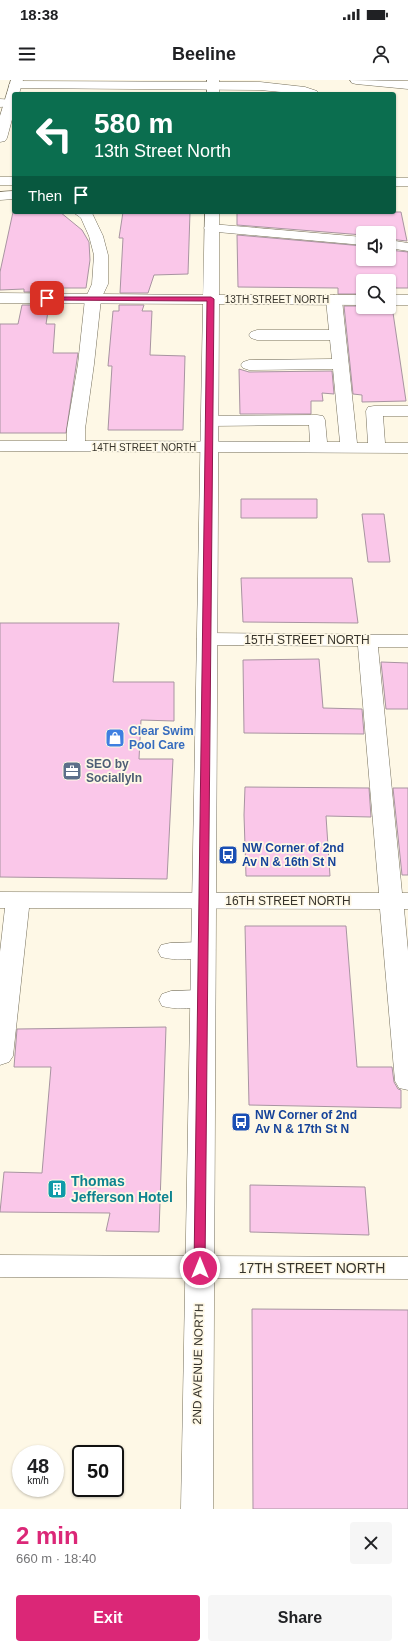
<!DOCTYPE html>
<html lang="en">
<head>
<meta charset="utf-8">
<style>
  :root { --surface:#fff; --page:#f6f6f6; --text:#202124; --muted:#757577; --accent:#db2777 }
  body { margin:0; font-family:Arial,sans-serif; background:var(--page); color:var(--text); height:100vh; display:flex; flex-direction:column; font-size:15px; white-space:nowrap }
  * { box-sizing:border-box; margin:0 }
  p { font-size:13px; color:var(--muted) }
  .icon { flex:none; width:22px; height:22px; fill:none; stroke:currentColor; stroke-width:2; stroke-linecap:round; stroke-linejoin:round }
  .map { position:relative; height:1429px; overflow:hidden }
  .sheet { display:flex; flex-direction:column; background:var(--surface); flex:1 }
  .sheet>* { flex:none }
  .top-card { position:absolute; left:12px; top:12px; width:384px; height:122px; border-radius:4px; box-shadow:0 1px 3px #0004; background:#0b6e4f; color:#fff; overflow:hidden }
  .controls { position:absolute; left:356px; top:146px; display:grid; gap:8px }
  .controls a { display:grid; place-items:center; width:40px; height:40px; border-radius:4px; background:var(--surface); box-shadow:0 1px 3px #0004; font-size:20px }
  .speed { position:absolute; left:12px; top:1365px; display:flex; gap:8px; font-size:20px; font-weight:700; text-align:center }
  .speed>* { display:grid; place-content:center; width:52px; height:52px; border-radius:50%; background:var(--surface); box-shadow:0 1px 3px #0004; line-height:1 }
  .speed small { font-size:10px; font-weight:400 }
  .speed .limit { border:2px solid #111; border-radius:6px; background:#fff; color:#111 }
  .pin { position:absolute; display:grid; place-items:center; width:34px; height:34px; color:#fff; margin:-17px; border-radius:8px; box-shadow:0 2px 6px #0006 }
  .me { position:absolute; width:44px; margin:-22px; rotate:0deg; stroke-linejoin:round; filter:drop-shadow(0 0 3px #0008) }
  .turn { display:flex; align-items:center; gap:14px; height:84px; padding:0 16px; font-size:18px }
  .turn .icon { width:52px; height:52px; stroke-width:2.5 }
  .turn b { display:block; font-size:28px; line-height:34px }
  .then { display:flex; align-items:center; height:38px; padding:0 16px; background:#0003; gap:8px; font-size:15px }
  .round { display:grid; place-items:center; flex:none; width:42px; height:42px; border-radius:4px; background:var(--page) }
  .summary { display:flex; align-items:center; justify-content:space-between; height:68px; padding:0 16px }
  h1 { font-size:24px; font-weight:600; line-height:30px; color:var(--accent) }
  .action { display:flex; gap:8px; margin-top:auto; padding:8px 16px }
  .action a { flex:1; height:46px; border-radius:4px; background:var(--accent); color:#fff; font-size:16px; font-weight:600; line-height:46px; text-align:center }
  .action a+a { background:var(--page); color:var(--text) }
  .status { display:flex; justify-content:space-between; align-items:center; height:28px; padding:0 20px; background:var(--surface); direction:ltr }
  .status svg { height:11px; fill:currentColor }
  header { display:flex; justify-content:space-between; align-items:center; height:52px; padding:0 16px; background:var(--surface); font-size:18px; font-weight:600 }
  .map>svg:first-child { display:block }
</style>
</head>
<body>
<div class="status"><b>18:38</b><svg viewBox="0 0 49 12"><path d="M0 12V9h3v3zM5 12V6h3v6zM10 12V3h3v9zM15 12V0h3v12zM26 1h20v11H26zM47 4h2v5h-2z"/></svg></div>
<header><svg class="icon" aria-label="menu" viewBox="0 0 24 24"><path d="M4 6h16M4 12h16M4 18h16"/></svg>Beeline<svg class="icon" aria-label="person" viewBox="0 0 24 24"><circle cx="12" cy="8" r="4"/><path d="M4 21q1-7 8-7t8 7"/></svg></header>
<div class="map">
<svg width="408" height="1429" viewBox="0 0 408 1429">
  <rect width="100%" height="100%" fill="#fef8e6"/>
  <path fill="#fac7e9" stroke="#a894a1" d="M13,132H60L82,150L89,162L90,180L86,208H52L51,212H24V209L0,210V192Z
    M123,132H190L188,194L154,195L148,213H120L123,158H119Z
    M237,132H401L407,161L389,159V153H363V155L237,145Z
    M237,155L363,166V179H389V170L408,172V208H390V214H389V201H363V214H338V208L238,207Z
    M22,225H49L46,244H55L53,273H78L66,353H0V244H18Z
    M119,225H144L142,231H152L150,275L185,276L183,350H108L112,286H108L113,231H119Z
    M344,226H392L406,321L362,322V315L353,314Z
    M239,289L249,292L332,291L334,314L322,313L323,321H311V334H240Z
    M241,419H317V438H241Z
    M362,434H384L390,482H368Z
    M241,498H352L358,543L243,542Z
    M0,543H119L113,602H174V641L141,640L139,679H173L167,799L0,797Z
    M319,579L323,628L362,629L364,654L244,653L243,580Z
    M381,582L408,583V629H386Z
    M245,707L369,708L371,737L326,736L330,796H246L244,735Z
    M393,708H408V795H402Z
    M245,846H346L357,987H392L394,1002L398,1009L401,1010V1028L249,1025Z
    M166,947L159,1152L106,1151L110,1133L0,1132L4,1092L42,1093L51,987H14L17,949Z
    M250,1105L365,1107L369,1155L250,1152Z
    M252,1229L408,1230V1429H253Z"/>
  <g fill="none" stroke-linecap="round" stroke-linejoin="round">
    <g stroke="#76705c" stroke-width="1">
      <path id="minor" d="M15,1L260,2L305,7L317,11L319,14H302L260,10L11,8L9,5L11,2Z
        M0,19L14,20V26L0,27Z
        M14,111V119L0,120V112Z
        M73,132L92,133L103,156L108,175V204L101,219L94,284L85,349V361L310,362L309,345L209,346L203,345L201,341L203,337L209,336L317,335L323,336L325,340L327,362H340L333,289L249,290L243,288L241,285L243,282L249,280L332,279L330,260H257L251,258L249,255L251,252L257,250H329L326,220L329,217L334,215L339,217L342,220L357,363H368L366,331L368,327L374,326H408V336H383L385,363H408V373L0,371V361H67V349L78,284L85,219L92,204L94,175L89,156L81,138Z
        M211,144L363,157V165L206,151L204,148L206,145Z
        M389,160L408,163V171L389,168Z
        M207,553L408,555V567H378L402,813H408V829H404L408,871V1010L399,1008L395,1001L380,829L29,828L13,976L9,982L0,985V872L5,828H0V812L379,813L358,566L207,565L200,563L197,559L200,555Z
        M203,862L212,864L215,870L212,876C196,880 177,881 161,877L158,871L161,865L170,863Z
        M202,910L211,913L214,919L211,925C196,929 177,930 162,926L159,920L162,914L171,911Z
        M0,1175L408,1177V1199L0,1197Z"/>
    </g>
    <g stroke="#76705c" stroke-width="1">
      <path id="major" d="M11,0H23L19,14H14V32L7,58L5,61L0,62V36Z
        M207,0H219V14H207Z
        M0,97H14V105H0Z
        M394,98H408V106H394Z
        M205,132H219V215H363V225L219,224L213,1429H181L203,224L0,223V213L203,215Z
        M389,215H408V225H389Z"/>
    </g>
    <g stroke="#76705c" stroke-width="1">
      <path id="highway" d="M350,0L408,1V9L356,4L352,3Z"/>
    </g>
    <use href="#minor" fill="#fff" fill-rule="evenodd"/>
    <use href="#major" fill="#fff" fill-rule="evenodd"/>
    <use href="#highway" fill="#fff" fill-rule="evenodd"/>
  </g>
  <path fill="#db2777" stroke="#8e194d" d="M44,217H211L214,219L205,1188L204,1191L200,1192L195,1191L194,1188L207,221L47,220H44Z"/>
  <defs>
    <g id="shop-square" transform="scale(1)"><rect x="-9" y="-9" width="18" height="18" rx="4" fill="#3f7fe0" stroke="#fef8e6"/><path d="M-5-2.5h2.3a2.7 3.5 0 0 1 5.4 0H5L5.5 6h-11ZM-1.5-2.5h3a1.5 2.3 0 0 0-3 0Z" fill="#fff"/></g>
    <g id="office-square" transform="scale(1)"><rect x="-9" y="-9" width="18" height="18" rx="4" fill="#5c6f8a" stroke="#fef8e6"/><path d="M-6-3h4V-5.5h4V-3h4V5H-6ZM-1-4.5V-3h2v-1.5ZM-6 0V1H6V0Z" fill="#fff"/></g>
    <g id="bus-square" transform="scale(1)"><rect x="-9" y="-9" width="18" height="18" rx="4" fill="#1a4fb4" stroke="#fef8e6"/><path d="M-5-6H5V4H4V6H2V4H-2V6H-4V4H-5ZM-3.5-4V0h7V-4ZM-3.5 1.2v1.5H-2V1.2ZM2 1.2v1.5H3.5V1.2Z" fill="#fff"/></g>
    <g id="building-square" transform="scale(1)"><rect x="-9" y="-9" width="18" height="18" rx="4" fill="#0f9aa8" stroke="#fef8e6"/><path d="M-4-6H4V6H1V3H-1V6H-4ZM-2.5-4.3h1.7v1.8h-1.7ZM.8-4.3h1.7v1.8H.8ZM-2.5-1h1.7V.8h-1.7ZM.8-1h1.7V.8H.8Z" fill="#fff"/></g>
  </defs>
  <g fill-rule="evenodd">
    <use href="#shop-square" x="115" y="658"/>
    <use href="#office-square" x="72" y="691"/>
    <use href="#bus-square" x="228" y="775"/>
    <use href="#bus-square" x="241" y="1042"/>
    <use href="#building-square" x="57" y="1109"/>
  </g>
  <g text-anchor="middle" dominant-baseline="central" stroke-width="3.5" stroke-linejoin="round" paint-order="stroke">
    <g font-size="10" fill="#36332b" stroke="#fef8e6">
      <text x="277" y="219">13TH STREET NORTH</text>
      <text x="144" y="367">14TH STREET NORTH</text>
    </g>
    <g font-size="12" fill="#36332b" stroke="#fef8e6">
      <text x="307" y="560">15TH STREET NORTH</text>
      <text x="288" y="821">16TH STREET NORTH</text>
      <text transform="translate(198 1284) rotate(-89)">2ND AVENUE NORTH</text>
    </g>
    <g font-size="12" font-weight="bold" fill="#366cbe" stroke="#fef8e6" text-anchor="start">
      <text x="129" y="651">Clear Swim<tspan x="129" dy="14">Pool Care</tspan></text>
    </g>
    <g font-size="12" font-weight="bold" fill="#4e5e75" stroke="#fef8e6" text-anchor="start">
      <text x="86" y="684">SEO by<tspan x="86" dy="14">SociallyIn</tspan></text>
    </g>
    <g font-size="12" font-weight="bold" fill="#164399" stroke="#fef8e6" text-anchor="start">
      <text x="242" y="768">NW Corner of 2nd<tspan x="242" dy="14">Av N &amp; 16th St N</tspan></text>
      <text x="255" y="1035">NW Corner of 2nd<tspan x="255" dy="14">Av N &amp; 17th St N</tspan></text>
    </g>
    <g font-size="14" font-weight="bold" fill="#0d838f" stroke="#fef8e6" text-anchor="start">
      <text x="71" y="1101">Thomas<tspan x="71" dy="16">Jefferson Hotel</tspan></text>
    </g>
    <g font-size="14" fill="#36332b" stroke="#fef8e6">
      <text x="312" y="1188">17TH STREET NORTH</text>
    </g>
  </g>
</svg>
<div class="controls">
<a><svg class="icon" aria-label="sound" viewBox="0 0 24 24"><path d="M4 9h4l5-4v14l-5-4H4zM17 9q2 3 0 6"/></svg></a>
<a><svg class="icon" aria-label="search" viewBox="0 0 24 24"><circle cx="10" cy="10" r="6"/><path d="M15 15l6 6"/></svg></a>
</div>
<div class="speed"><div>48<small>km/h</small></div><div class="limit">50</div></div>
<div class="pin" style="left:47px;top:218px;background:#d93025"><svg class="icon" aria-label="arrive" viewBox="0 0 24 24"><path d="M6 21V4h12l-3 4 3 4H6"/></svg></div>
<svg class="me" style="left:200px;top:1188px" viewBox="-20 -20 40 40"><circle r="17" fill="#db2777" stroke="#fff" stroke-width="3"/><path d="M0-11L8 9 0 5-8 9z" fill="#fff"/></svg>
<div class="top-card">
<div class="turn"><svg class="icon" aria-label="left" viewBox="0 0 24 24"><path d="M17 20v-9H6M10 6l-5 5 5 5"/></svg><div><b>580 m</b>13th Street North</div></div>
<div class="then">Then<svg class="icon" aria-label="arrive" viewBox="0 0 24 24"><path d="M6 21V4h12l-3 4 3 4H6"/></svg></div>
</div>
</div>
<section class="sheet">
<div class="summary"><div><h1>2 min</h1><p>660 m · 18:40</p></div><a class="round"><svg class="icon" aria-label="close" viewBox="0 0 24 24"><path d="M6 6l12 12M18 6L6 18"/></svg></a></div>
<div class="action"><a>Exit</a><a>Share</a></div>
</section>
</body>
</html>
